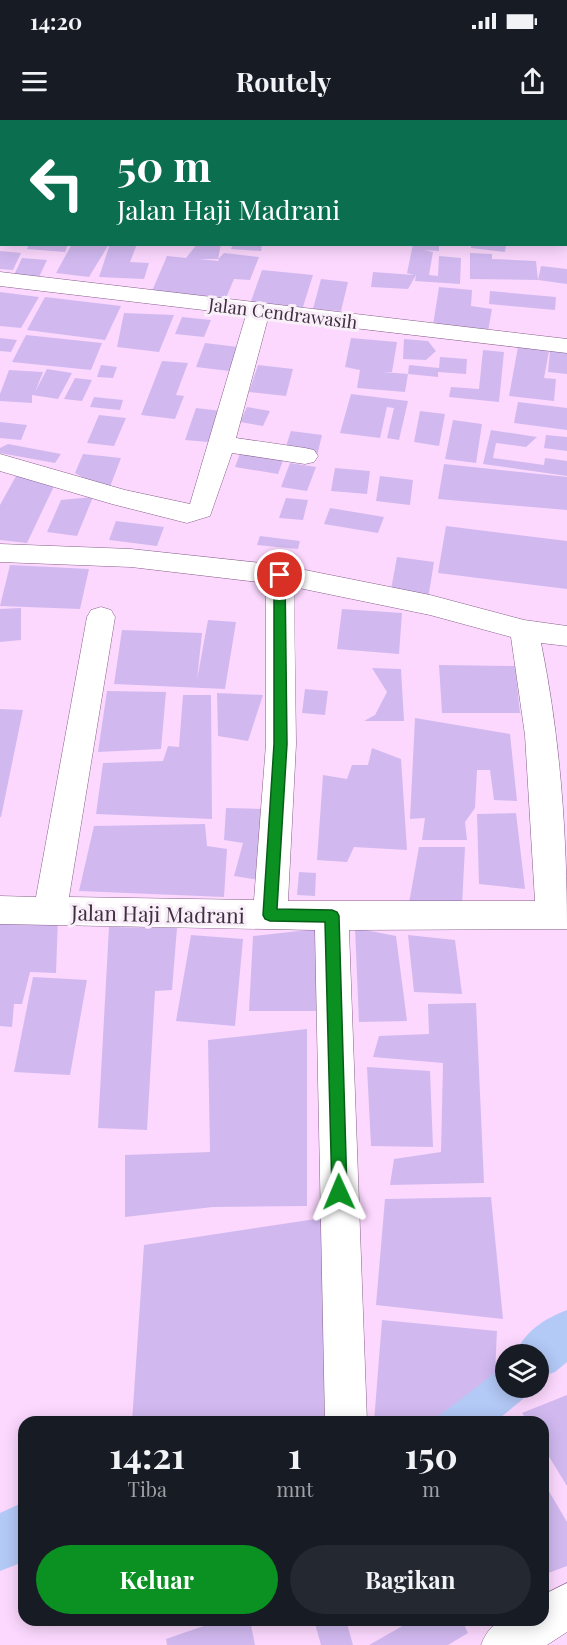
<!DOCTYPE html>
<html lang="id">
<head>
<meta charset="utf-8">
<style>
  :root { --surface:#171b24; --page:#242831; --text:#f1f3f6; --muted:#9ea1a6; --accent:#0a9122 }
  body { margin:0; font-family:"Playfair Display",serif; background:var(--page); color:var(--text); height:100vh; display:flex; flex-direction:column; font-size:22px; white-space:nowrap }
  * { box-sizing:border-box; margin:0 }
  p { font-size:20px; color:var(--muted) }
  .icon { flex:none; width:33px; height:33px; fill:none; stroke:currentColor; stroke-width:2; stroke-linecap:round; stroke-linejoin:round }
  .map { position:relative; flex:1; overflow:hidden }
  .sheet { position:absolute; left:18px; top:1296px; width:531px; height:210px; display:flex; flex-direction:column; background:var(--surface); border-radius:18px; box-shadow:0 3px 15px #0003 }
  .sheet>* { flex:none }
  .hud { position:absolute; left:0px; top:0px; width:567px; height:126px; box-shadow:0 3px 15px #0003; background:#0b6e4f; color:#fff; overflow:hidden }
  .tools { position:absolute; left:495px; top:1224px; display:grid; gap:12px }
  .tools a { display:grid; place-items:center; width:54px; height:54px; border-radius:50%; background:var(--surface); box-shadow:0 3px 15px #0003; font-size:30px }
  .pin { position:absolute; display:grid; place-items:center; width:51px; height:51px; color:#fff; margin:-26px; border:3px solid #fff; border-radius:50%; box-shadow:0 2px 6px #0007 }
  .me { position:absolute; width:66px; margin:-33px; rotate:359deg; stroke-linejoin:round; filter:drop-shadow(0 0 4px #0008) }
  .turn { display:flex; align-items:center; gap:21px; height:126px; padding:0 18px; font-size:27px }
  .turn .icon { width:78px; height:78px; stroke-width:2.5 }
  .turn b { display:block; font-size:42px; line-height:51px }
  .eta { display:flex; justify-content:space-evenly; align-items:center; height:102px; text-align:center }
  .eta b { font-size:36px; font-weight:700; line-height:42px }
  .action { display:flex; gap:12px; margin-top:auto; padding:12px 18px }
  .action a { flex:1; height:69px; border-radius:36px; background:var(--accent); color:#fff; font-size:24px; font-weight:700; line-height:69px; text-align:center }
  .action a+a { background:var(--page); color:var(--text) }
  .status { display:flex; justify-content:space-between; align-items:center; height:42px; padding:0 30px; background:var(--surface); direction:ltr }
  .status svg { height:16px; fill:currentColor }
  header { display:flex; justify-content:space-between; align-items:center; height:78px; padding:0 18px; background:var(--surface); font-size:27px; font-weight:700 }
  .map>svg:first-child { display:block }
</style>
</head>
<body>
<div class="status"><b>14:20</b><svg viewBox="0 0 49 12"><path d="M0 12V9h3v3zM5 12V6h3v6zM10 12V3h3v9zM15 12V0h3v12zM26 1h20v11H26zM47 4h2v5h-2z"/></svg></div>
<header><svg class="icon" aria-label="menu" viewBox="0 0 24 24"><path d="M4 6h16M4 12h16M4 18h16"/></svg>Routely<svg class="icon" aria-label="share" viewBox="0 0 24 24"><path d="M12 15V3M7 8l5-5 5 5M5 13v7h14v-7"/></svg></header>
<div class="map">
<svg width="567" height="1525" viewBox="0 0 567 1525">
  <rect width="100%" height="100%" fill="#fcd8fe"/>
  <path fill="#fac8fd" d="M0,0H567V114L566,2H2L1,52Z"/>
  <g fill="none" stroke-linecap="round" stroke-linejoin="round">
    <path fill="#b3c9f6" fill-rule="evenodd" d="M567,1190V1242L555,1252L538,1258V1234H515C525,1211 544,1199 567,1190Z
      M506,1238V1268H527L523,1279L495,1302H433L440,1285L489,1245Z
      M24,1382V1436L18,1444L0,1451V1393Z"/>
  </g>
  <path fill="#d1b9f0" d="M29,124H68L65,132L27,129Z
    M72,124H109L89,157L56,153Z
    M110,124H137L130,142L149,143L144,159L99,157Z
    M197,124H221L218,139H199L219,141L218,139L224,133L259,137L250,160L234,159L226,178L152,171L167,136L186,138Z
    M233,124H262L261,131L231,129Z
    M413,124H439V131L424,130L433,132L429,155L438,156L439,136L461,138L460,164L415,161L416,155L408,169L371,167L373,152L414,155L407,153Z
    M471,124H506L505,132L471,128Z
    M0,131L21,133L13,150L0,149Z
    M470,133L492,134V139L536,141L538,160L470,159Z
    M22,138L47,140L39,157L14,155Z
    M541,146L567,149V164L538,160Z
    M262,150L313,155L302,190L250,184Z
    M321,159L348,162L341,191L313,189Z
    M439,167L472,170L471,186L492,189L488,211L433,205Z
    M490,171L556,177L555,190L489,184Z
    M0,172L39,177L21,208L0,206Z
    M45,177L121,186L105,220L27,210Z
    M124,193L174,195L159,232L117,227Z
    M182,197L211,200L204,217L175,214Z
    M26,215L102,223L91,250L12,242Z
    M0,218L17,220L11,232L0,231Z
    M351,218L397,222L392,252H383L408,254L405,272L357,268L360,250L345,247Z
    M404,219L428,221L436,231L426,240L403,239Z
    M205,223L238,227L229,251L196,247Z
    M518,227L549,231L544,258L556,259L554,281L509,276Z
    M483,230L504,232L499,282L449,277L451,267L479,269Z
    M550,231L567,232V254L548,252Z
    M440,237L467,239L466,254L438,252V257L408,254L409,245L439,248Z
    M162,241L188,243L176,275L184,276L175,299L141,295Z
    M101,245L117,247L113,258L97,257Z
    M258,245L293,249L286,276L249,272Z
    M47,249L72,253L58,279L32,275V283L0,281V274L9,250L43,252L35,272Z
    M75,258L92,260L82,281L64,279Z
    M351,274L408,281L399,320L387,318L394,288L387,287L380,318L340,313Z
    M94,277L123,280L120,290L90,287Z
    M518,282L567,288V310L514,303Z
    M247,287L270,291L263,306L240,302Z
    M196,288L230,292L220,323L185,320Z
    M420,291L445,294L439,326L414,322Z
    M99,295L126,298L114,326L87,323Z
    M453,300L482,304L476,343L445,339Z
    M0,302L27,305L21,320L0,318Z
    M491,310L537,317L526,327L496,323L493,338L544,345L545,338L567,341V356L483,344Z
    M291,311L322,315L317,336L284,332Z
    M546,315L567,317V331L544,328Z
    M8,324L61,334L55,343L0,333V328Z
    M241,331L284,338L278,354L235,347Z
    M83,334L121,338L108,372L75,353Z
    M290,343L316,347L307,371L281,367Z
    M444,344L567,357V390L438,379Z
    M335,348L370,351L367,374L331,371Z
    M16,356L56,362L27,423L0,420V385Z
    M380,356L413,360L410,385L376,381Z
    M93,377L77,416L47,412L61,380Z
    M286,378L308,380L303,400L279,398Z
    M330,388L384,397L378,413L324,404Z
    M116,401L164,407L157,426L109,420Z
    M446,406L567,421V469L438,453Z
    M260,416L300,421L298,429L257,425Z
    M397,437L434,442L428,479L390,475Z
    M10,445L89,449L80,489L0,486Z
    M21,488V520L0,522V489Z
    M342,489L402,493L399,534L337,529Z
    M208,500L236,502L225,569L114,564L122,510L202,513L197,560Z
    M439,545L515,546L520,593H442Z
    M372,548L401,549L404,601H364L375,595L387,572Z
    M305,569L328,571L325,595L302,593Z
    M107,571L166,572L161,629L98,632Z
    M217,573L263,575L248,621L218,616Z
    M183,575H211L212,699L96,694L103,643L163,641L168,626L179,627Z
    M0,589L23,590L1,697H0Z
    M415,598L510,614L517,681L494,680L490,650H477L475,688L465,702L467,720H422L425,698L410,699Z
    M372,628L401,639L407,730L354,727L347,742L317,740L323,655L347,659L352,645H368Z
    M226,688L262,689L266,761L234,756L243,723L224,720Z
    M516,693L525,769L479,764L477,694Z
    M205,704L207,726L227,729L224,777L79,771L94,706Z
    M419,727H465L462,786L409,783Z
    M299,752L316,753L315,776L297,775Z
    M0,797H58L56,853L30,852L22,884H14L12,907L0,906Z
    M109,807L177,808L172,870L155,871L147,1010L98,1008Z
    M326,808L324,891H249L253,816Z
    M355,808L396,816L407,901L359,902Z
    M191,815L243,819L235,906L176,901Z
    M408,815L455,820L462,874L414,872Z
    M33,857L87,860L70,955L14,952Z
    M476,883L484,1063L390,1065L394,1039L441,1032L443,943L373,937L379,916L429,914L428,884Z
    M307,909V1086L213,1087L125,1097V1035L210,1032L208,920Z
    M367,947L430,951L433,1027L371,1026Z
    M491,1077L503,1199L376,1185L385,1079Z
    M322,1098L327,1302H132L144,1125Z
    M382,1200L497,1211L495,1253L431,1302H374Z
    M567,1275V1366L543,1327V1302H528L522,1293Z
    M543,1361L567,1402V1446L543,1455Z
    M221,1500H250L255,1525H167L166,1519Z
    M314,1500H346L353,1525H321Z
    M413,1500H462L468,1513L448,1525H369Z"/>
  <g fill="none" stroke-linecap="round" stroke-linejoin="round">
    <g stroke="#875f89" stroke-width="1">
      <path id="street" d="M0,152L567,219V233L268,198L236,318L305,328L314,330L318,336L314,342L305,344L232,333L210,396L187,403L112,384L0,351V334L125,370L190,384L246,195L0,166Z
        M0,424L131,429L280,445L430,475L524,500L567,506V526L541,523C560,616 567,714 567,809L349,810L367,1302H325L315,810L0,804V776L36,777L87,497L91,490L101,487L111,490L115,497L69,777L254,780L266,624V463L131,447L0,442ZM294,467L430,495L511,517L525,615L535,781H288L296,624Z"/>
    </g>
    <g stroke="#875f89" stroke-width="1">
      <path id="secondary" d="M567,1463V1512L547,1525H481C494,1492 512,1500 543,1500V1475Z"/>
    </g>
    <use href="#street" fill="#fff" fill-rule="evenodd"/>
    <use href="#secondary" fill="#fff" fill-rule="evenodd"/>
  </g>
  <path fill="#0a9122" stroke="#065e16" stroke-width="1.5" d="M280,451L285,455L287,624L277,789L332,790L337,792L339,796L347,1072L345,1077L339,1080L334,1077L332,1072L325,802L270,801L265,799L263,795L274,624V455Z"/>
  <g text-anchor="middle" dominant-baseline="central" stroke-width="6" stroke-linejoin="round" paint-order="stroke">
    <g font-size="18" fill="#3f2d40" stroke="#f9eff9">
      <text transform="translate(283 193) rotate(7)">Jalan Cendrawasih</text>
    </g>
    <g font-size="21" fill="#3f2d40" stroke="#f9eff9">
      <text transform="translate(158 793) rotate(1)">Jalan Haji Madrani</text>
    </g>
  </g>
</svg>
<div class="tools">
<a><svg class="icon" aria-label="layers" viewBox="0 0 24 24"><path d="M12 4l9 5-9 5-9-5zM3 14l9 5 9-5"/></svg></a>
</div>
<div class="pin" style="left:280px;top:455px;background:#d93025"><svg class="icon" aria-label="arrive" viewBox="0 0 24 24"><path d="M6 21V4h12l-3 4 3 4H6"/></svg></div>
<svg class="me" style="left:339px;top:1072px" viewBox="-20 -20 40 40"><path d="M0-17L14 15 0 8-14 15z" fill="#0a9122" stroke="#fff" stroke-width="4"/></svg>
<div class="hud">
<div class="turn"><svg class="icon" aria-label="left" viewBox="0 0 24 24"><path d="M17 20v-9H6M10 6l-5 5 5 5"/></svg><div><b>50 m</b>Jalan Haji Madrani</div></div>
</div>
<section class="sheet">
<div class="eta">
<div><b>14:21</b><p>Tiba</p></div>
<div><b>1</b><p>mnt</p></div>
<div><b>150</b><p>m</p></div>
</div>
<div class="action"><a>Keluar</a><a>Bagikan</a></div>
</section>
</div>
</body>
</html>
